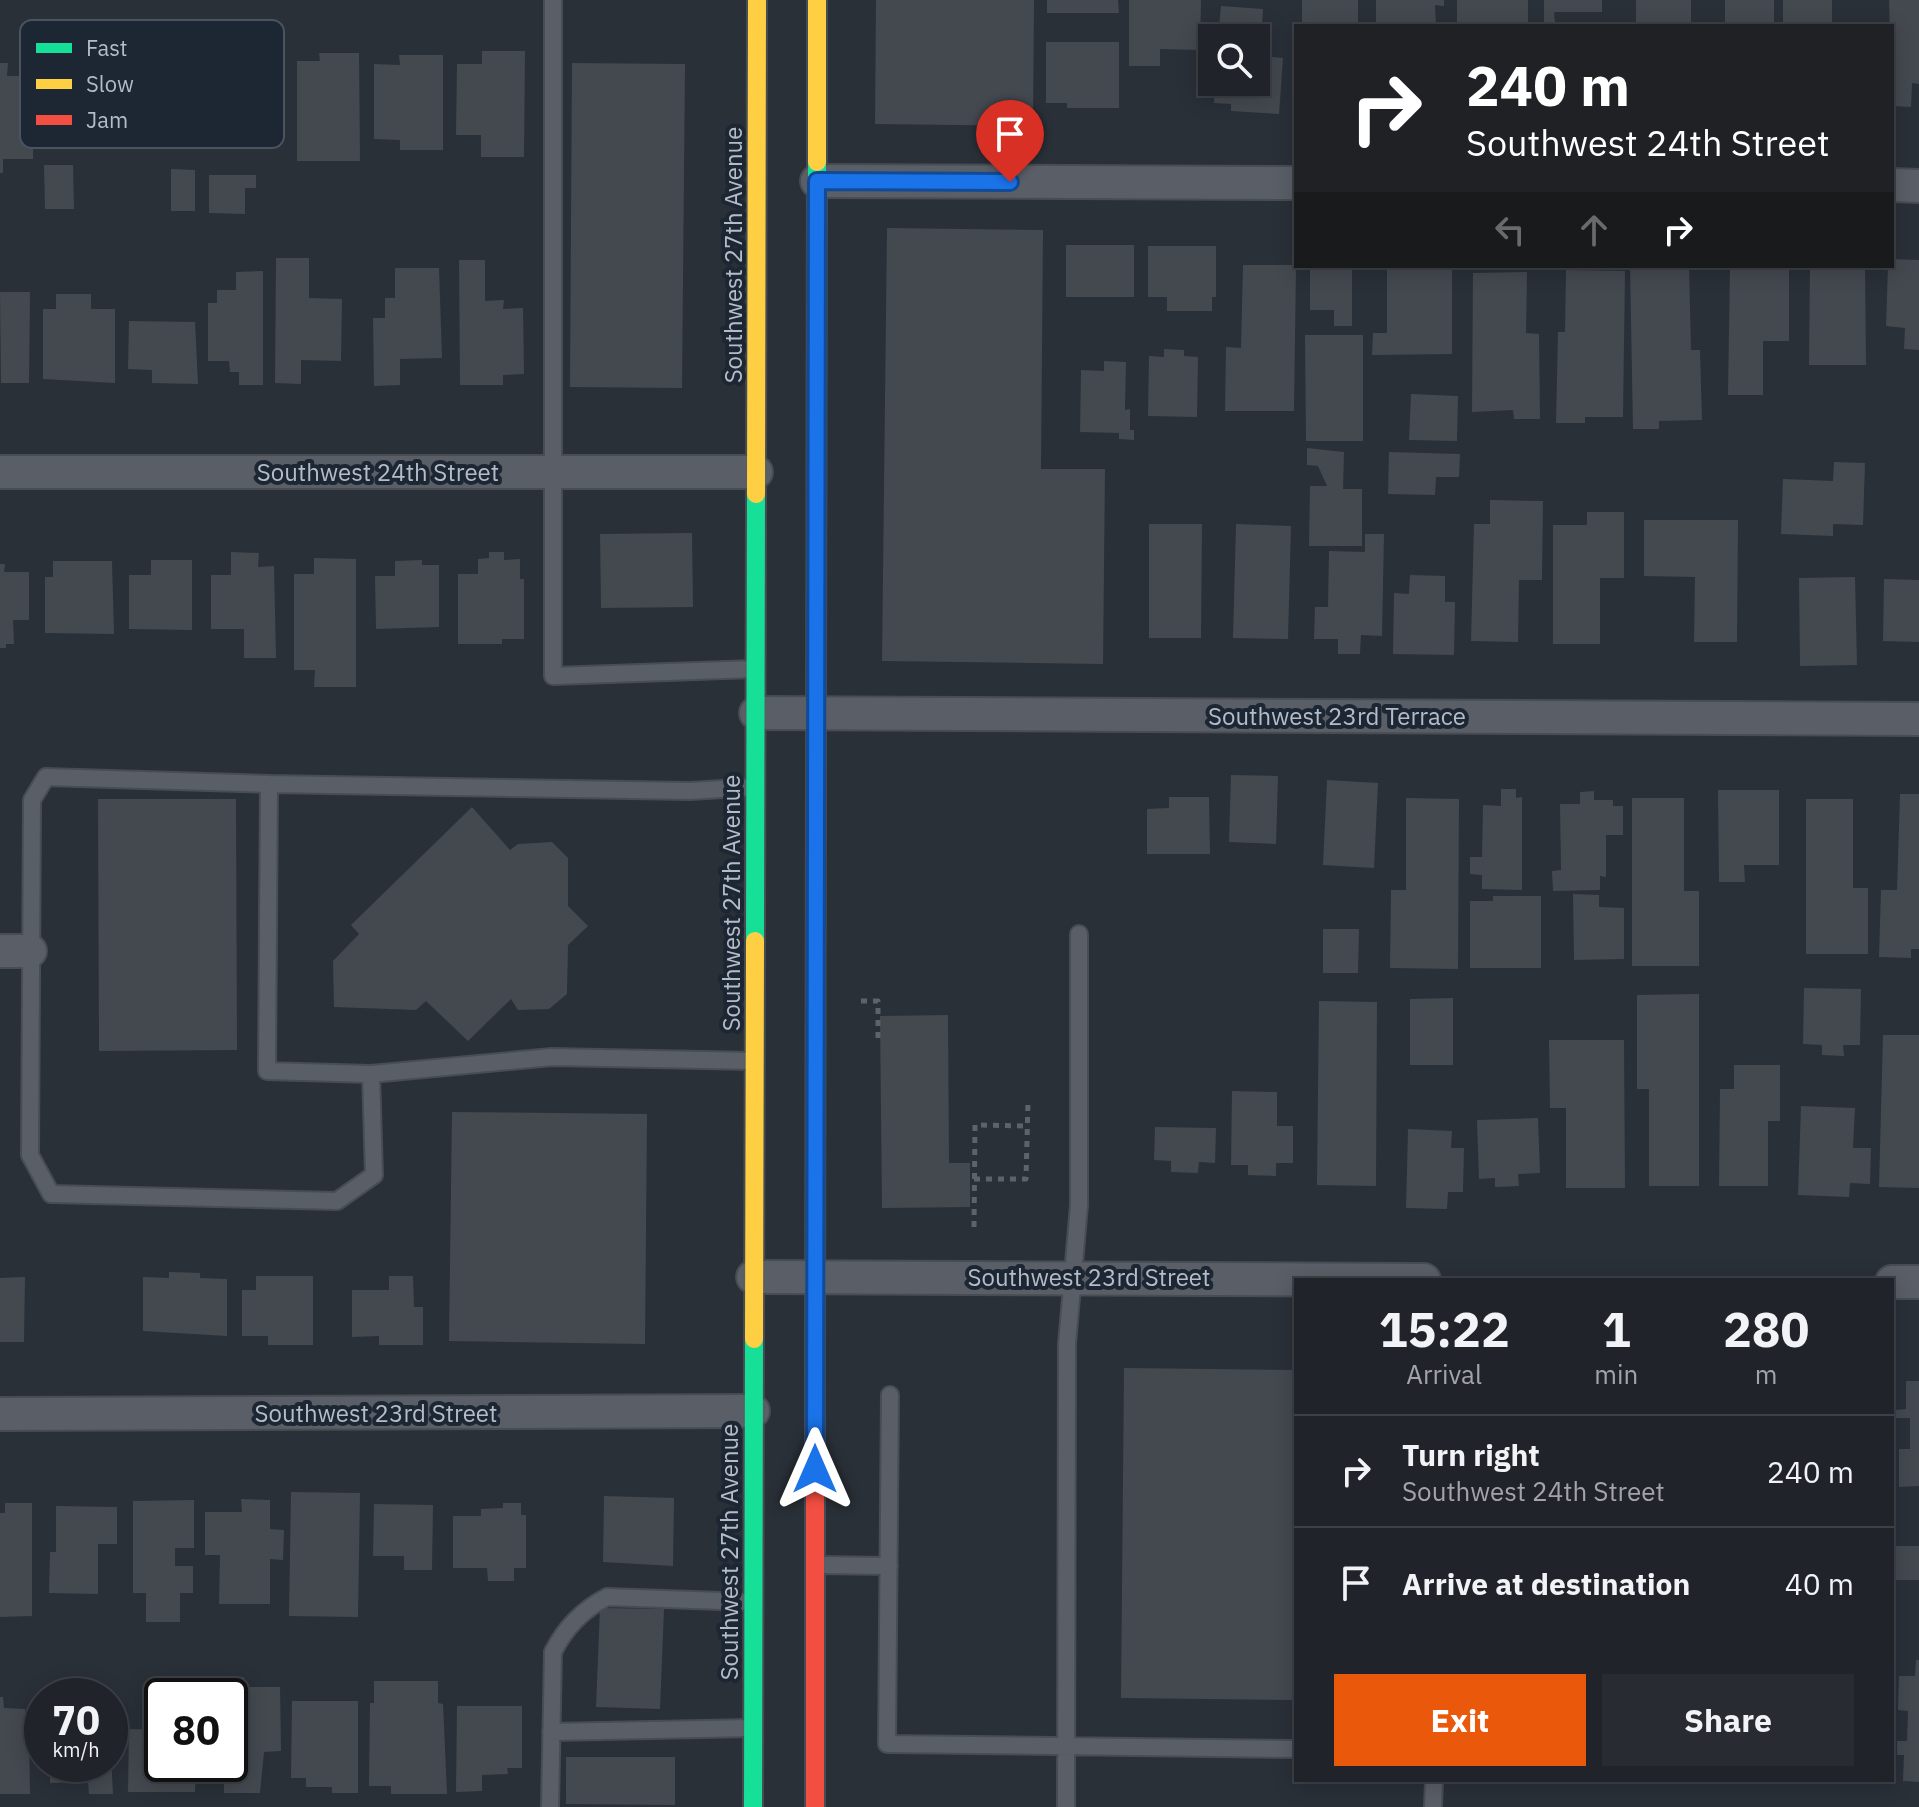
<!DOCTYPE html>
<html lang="en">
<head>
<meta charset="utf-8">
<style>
  :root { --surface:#20242a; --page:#282c32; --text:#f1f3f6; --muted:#a2a4a8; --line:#3d4147; --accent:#ea580c }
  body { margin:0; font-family:"IBM Plex Sans",sans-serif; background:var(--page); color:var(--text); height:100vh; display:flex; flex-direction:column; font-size:30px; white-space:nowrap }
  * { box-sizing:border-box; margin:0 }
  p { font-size:26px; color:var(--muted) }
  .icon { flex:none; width:44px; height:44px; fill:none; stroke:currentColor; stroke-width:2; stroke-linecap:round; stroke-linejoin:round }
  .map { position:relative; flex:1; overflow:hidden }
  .sheet { position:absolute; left:1294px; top:1278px; width:600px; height:504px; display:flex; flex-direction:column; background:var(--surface); border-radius:0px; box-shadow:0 4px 20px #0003,0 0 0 2px var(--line) }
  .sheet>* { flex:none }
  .guide { position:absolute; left:1294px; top:24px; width:600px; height:244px; border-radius:0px; box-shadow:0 4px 20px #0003,0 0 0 2px var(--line); background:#202124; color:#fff; overflow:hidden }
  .tools { position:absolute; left:1198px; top:24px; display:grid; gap:16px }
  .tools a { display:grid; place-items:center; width:72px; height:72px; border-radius:0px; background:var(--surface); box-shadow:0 4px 20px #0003,0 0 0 2px var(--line); font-size:40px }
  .speed { position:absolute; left:24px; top:1678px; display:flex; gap:16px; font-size:40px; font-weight:700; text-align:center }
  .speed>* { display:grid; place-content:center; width:104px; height:104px; border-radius:50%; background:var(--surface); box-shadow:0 4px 20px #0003,0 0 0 2px var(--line); line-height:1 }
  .speed small { font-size:20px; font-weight:400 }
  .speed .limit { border:4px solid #111; border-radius:12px; background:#fff; color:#111 }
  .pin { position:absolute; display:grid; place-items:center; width:68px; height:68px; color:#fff; margin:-82px -34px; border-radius:50% 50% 50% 0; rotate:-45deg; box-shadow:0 0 8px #0007 }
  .pin .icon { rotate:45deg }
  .me { position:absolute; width:88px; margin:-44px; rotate:0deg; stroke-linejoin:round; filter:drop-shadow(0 0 6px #0008) }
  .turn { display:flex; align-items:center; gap:28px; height:168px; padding:0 40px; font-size:36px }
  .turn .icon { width:104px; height:104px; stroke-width:2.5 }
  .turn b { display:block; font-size:56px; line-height:68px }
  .lanes { display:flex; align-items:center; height:76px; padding:0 40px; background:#0003; justify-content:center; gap:40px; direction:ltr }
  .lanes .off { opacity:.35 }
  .eta { display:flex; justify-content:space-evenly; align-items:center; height:136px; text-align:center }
  .eta b { font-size:48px; font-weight:800; line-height:56px }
  .primary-button { display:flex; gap:16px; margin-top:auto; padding:16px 40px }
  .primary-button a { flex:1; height:92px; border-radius:0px; background:var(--accent); color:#fff; font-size:32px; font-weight:800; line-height:92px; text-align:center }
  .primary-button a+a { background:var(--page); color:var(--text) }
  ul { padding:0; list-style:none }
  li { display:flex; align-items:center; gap:24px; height:112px; padding:0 40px; border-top:2px solid var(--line) }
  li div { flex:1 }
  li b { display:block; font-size:30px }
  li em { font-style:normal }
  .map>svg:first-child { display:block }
</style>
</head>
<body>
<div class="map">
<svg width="1919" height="1807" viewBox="0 0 1919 1807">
  <rect width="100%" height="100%" fill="#2a3038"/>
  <path fill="#444950" d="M876,0H1034L1033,126L875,124Z
    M1047,0H1118L1119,13H1047Z
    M1129,0H1201L1200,50L1160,49V66H1129Z
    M1302,0H1358V26H1302Z
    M1376,0H1444V6L1435,5L1436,26H1376Z
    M1457,0H1528V26H1457Z
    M1544,0H1602V12H1554L1555,23H1544Z
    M1636,0H1691V26H1636Z
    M1725,0H1774V26H1704V22H1725Z
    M1783,0H1832V26H1783Z
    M1889,0H1919V84L1912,83L1911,107L1892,106Z
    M1221,6L1263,9L1260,56L1283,58L1279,114L1231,111V104L1214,103L1215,82H1256V38H1218Z
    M1046,42H1119V108H1067V103H1046Z
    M482,51H525L524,157H481V135H456L457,64H482Z
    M319,53H359L360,161H297V61H320Z
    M399,55H443V150H400V140L374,139V64L400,65Z
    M0,63H8L7,76H34L33,159H3V173H0Z
    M572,63L685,64L682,388L570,387Z
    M44,165H73L74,209H45Z
    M171,169L195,170V211H171Z
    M209,175H256V188H245V214L209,213Z
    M887,228L1043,230L1041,469H1105L1103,664L882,661Z
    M1066,245H1134V297H1066Z
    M1148,246H1216V297H1212V311H1167V297H1148Z
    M276,258H309V298L342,299L341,361L301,360V384L275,383Z
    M1892,259L1919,260V350L1904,349L1905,328L1886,326L1888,266H1892Z
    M459,260H485V301L504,300L503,309L523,308L524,374L503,375V385H460Z
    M1243,265H1296L1294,411H1225L1226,347L1241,348Z
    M1310,266H1352V326H1334V310H1310Z
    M1387,266H1452V354L1372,355L1373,333H1387Z
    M1630,266H1689L1691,350H1700L1702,420L1659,421V429H1633Z
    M1810,266H1865L1866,365H1809Z
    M395,268H439L442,358L400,359V385L374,386L373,318H385V298H395Z
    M1730,268L1789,269V341H1763V395H1728Z
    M1566,270L1625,271L1623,417H1585V423H1556L1558,332H1565Z
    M263,271V385H239V372H230L229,361H208V303H217V290H236V272Z
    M1527,272L1526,333L1539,334L1540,419H1514L1513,410L1472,412L1473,273Z
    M0,292H30L29,383H1Z
    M56,294H91V309H115V383L43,379V309H56Z
    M129,321L195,322L198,384L152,383V370L128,369Z
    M1305,335H1363V441H1306Z
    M1164,349L1184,350V356L1198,357L1197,417L1148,416L1149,356L1164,357Z
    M1104,361L1126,362L1125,410L1130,409V430H1134V440L1119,439V433L1080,432L1081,370L1104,371Z
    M1411,394L1458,396L1457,441L1409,440Z
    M1307,448L1344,452L1343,489H1362V546H1309L1310,486H1327L1318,466L1307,465Z
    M1389,452L1460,454L1459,477H1436L1435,495L1388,494Z
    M1834,462L1865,463L1863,525L1833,524V536L1781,534L1783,479L1833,481Z
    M1490,500L1543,501L1542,580H1519L1518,642L1471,641L1474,524H1490Z
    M1587,512H1624V578H1600V644H1553V525H1587Z
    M1644,520H1738L1737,642H1694L1695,577L1644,576Z
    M1149,524H1202L1201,638H1149Z
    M1236,524L1291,526L1288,639L1233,638Z
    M692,533L693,607L601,608L600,534Z
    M1365,534H1384L1382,636L1361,635L1360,654H1338V639H1314L1315,607H1328L1329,551L1365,552Z
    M231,552L259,553L258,567L274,566L276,658H244V629H211V575H231Z
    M489,552H504V560L520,559V579H524V639H502V644H458V574H478V559L489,558Z
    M314,558L356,559V687H314L315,670H294V574H314Z
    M151,560H192V630L129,629V575H151Z
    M422,560V565H439V627L376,629L375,576H395V561Z
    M53,561H112L114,634L45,633V577H53Z
    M0,564H5L4,572H29V620H13L14,644H6V648H0Z
    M1410,575L1445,576V602H1455L1454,655L1393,654L1394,593L1409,594Z
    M1855,577L1857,665L1800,666L1799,578Z
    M1884,579L1919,580V642L1883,641Z
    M1231,775L1278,776L1276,844L1229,842Z
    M1327,780L1378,783L1374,868L1323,865Z
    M1501,789H1516V798L1522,797V890L1482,889V875L1470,874V857H1482L1483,805L1501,806Z
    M1718,790H1779V865H1744L1745,882H1719Z
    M1594,791V800H1613V806H1623V835H1606V877L1600,876V890L1553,891L1552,871L1561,870L1560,804H1580V792Z
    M1900,794H1919V949H1911V958L1879,957L1881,890H1897Z
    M1169,797H1209L1210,854H1147V809L1169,808Z
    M1406,798L1459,799L1458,969L1390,968L1391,890H1406Z
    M1632,798H1684V891H1699V966H1632Z
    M98,799H236L237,1050L99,1051Z
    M1806,799H1853V888H1868V954H1806Z
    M472,807L510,850L518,844L552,842L568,858V906L588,926L568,945L567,994L549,1009L518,1010L511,999L468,1041L426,1001L416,1010L334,1007L333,961L359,934L351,925Z
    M1573,894L1599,895V907L1624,908V959L1574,960Z
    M1493,896H1541V968H1470V901H1493Z
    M1323,929H1359L1358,973H1323Z
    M1804,988L1861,989L1860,1045H1843L1844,1056L1822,1055V1045L1803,1044Z
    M1699,994V1186H1649V1089H1637V995Z
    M1453,998V1065H1410V999Z
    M1319,1001L1377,1002L1376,1186L1317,1185Z
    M948,1015L949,1163H970V1207L882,1208L880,1016Z
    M1883,1035H1919V1188L1879,1187Z
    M1549,1040H1624L1625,1188H1566V1108H1550Z
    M1734,1065H1780V1121H1768V1186H1719L1720,1089H1734Z
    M1232,1091L1277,1092V1126H1293V1163H1276V1176L1248,1175V1165H1231Z
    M1801,1106L1855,1108L1853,1148H1871L1870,1184L1850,1183L1849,1197L1798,1195Z
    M452,1112L647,1114L645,1344L449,1341Z
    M1538,1118L1540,1173L1518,1174L1519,1186L1495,1187V1178L1479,1179L1477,1120Z
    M1155,1127L1216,1128L1215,1163L1199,1162L1198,1173L1171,1172V1161L1154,1160Z
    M1408,1129L1452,1131L1451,1148H1464L1463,1192H1448L1447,1209L1406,1208Z
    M169,1272L200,1273V1278L227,1279V1336L143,1331V1277L169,1278Z
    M256,1276H313V1345H268V1336H242V1290H256Z
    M389,1276H413L414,1307H423V1345H379V1336L352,1337V1290H389Z
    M25,1277L24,1342H0V1278Z
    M1124,1368L1296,1370V1700L1121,1698Z
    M1906,1381H1919V1486L1899,1487V1449H1910V1418H1895L1894,1410L1906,1409Z
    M291,1492L360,1493L358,1617L289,1616Z
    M604,1496L674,1498L673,1566L603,1562Z
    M241,1499L270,1500V1529L284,1530L283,1560L270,1559V1604H219L220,1555H205V1512H242Z
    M194,1500V1548H175V1566H193V1593H180V1622H146V1593H133V1501Z
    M5,1503H32V1616L0,1617V1513H5Z
    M503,1503H521V1515H526V1568H514V1581H488L487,1568H453V1516H481V1509L503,1508Z
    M374,1504L433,1505L432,1570H404V1556H373Z
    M56,1506L117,1507V1544H98V1594L49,1593L50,1552H56Z
    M1892,1546H1919V1580H1892Z
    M600,1608L664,1609L660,1709L596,1707Z
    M1916,1660H1919V1782L1903,1781L1904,1755H1897V1741H1907L1908,1711L1898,1710L1899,1676H1915Z
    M204,1677H244L245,1687H280L281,1751L264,1752L260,1793H224V1771H215V1764H230V1696H205Z
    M374,1681H438V1703L443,1704L447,1794H391V1786H369L370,1703H374Z
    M50,1691H112V1696H50Z
    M163,1691H197V1696H163Z
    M0,1697H3L4,1708L25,1709V1731H29L30,1794H0Z
    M292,1701H358V1793H332V1787H306V1778H291Z
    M457,1706H522V1768H507L508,1774L482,1775V1791L456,1792Z
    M129,1729L162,1730V1764H196L195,1792H128Z
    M110,1737L113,1794H89L88,1782L50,1783V1764H110Z
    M566,1757H675V1805L566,1804Z"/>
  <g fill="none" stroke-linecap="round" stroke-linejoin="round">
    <g stroke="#484c53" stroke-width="20">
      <path id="lane" d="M553,0V676L754,669
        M269,784L46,777L32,800L30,1155L51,1194L337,1201L374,1175L371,1074
        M754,787L690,791L269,784L267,1071L371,1074L552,1057L754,1061
        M890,1395L887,1744L1296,1749
        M818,1565L889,1566
        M551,1732L752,1728
        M550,1807L553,1652C565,1628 584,1609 607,1597L751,1602
        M1066,1807L1067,1344L1079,1205V934
        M1433,1807L1434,1780"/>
    </g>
    <g stroke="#484c53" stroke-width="36">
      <path id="street" d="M817,181L1296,183
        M1892,185L1919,186
        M0,472H756
        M756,713L1919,719
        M0,951H30
        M753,1277L1424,1280
        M1892,1282H1919
        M0,1414L753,1411"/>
    </g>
    <g stroke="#474c53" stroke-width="22">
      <path id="fast" d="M816,748L817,162
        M755,941L756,494
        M753,1807L754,1339"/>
    </g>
    <g stroke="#474c53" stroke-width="22">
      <path id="slow" d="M817,162V0
        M756,494L757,0
        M754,1339L755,941
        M815,1370L816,748"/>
    </g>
    <g stroke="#474c53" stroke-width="22">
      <path id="jam" d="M815,1807V1370"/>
    </g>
    <path stroke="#5d636a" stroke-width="5" stroke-dasharray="6 6" stroke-linecap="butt" d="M861,1001H878V1041
      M974,1179H1026L1028,1101
      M974,1227L975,1125L1027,1126"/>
    <use href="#lane" stroke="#5a5e66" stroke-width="16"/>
    <use href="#street" stroke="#5a5e66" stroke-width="32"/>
    <use href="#fast" stroke="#16e098" stroke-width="18"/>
    <use href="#slow" stroke="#ffcf43" stroke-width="18"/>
    <use href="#jam" stroke="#f24e42" stroke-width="18"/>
  </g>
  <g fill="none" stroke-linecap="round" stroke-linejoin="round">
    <g stroke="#114b97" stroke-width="20">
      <path id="route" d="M815,1469L817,181L1010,182"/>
    </g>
    <use href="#route" stroke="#1a73e8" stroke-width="14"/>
  </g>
  <g text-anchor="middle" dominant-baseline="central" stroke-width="8" stroke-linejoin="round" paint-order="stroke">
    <g font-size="24" fill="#b4bcc9" stroke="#1d2633">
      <text transform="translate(733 255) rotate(-90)">Southwest 27th Avenue</text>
      <text x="378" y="472">Southwest 24th Street</text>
      <text x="1337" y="716">Southwest 23rd Terrace</text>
      <text transform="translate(731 903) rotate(-90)">Southwest 27th Avenue</text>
      <text x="1089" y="1277">Southwest 23rd Street</text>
      <text x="376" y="1413">Southwest 23rd Street</text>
      <text transform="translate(729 1552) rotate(-90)">Southwest 27th Avenue</text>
    </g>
  </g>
  <rect x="20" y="20" width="264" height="128" rx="12" fill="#1d2633" stroke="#4a5360" stroke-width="2"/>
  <rect x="36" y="43" width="36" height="10" fill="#16e098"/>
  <rect x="36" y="79" width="36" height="10" fill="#ffcf43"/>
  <rect x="36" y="115" width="36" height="10" fill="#f24e42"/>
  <g font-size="22" fill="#b4bcc9">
    <text x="86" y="56">Fast</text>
    <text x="86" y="92">Slow</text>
    <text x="86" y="128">Jam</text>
  </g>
</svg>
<div class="tools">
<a><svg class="icon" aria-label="search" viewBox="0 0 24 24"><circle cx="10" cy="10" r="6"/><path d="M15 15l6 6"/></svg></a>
</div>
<div class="speed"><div>70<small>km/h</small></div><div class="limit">80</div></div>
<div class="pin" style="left:1010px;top:182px;background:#d93025"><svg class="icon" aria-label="arrive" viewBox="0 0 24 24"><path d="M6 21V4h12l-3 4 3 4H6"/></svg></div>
<svg class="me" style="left:815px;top:1469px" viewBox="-20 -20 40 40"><path d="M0-17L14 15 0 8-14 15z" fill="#1a73e8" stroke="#fff" stroke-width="4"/></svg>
<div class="guide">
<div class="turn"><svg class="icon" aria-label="right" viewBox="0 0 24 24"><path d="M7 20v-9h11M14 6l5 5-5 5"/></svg><div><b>240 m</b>Southwest 24th Street</div></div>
<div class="lanes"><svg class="icon off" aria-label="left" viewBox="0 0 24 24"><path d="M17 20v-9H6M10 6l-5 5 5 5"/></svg><svg class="icon off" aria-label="ahead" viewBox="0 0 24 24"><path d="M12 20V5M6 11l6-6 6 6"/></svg><svg class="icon" aria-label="right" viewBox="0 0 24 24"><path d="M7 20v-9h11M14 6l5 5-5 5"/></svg></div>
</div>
<section class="sheet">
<div class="eta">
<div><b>15:22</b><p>Arrival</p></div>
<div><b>1</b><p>min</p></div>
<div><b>280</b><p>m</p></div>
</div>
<ul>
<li><svg class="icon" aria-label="right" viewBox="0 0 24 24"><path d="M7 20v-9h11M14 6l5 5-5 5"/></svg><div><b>Turn right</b><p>Southwest 24th Street</p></div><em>240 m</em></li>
<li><svg class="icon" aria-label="arrive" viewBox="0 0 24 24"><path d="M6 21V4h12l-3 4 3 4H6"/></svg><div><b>Arrive at destination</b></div><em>40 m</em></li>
</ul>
<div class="primary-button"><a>Exit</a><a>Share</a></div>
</section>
</div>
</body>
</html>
